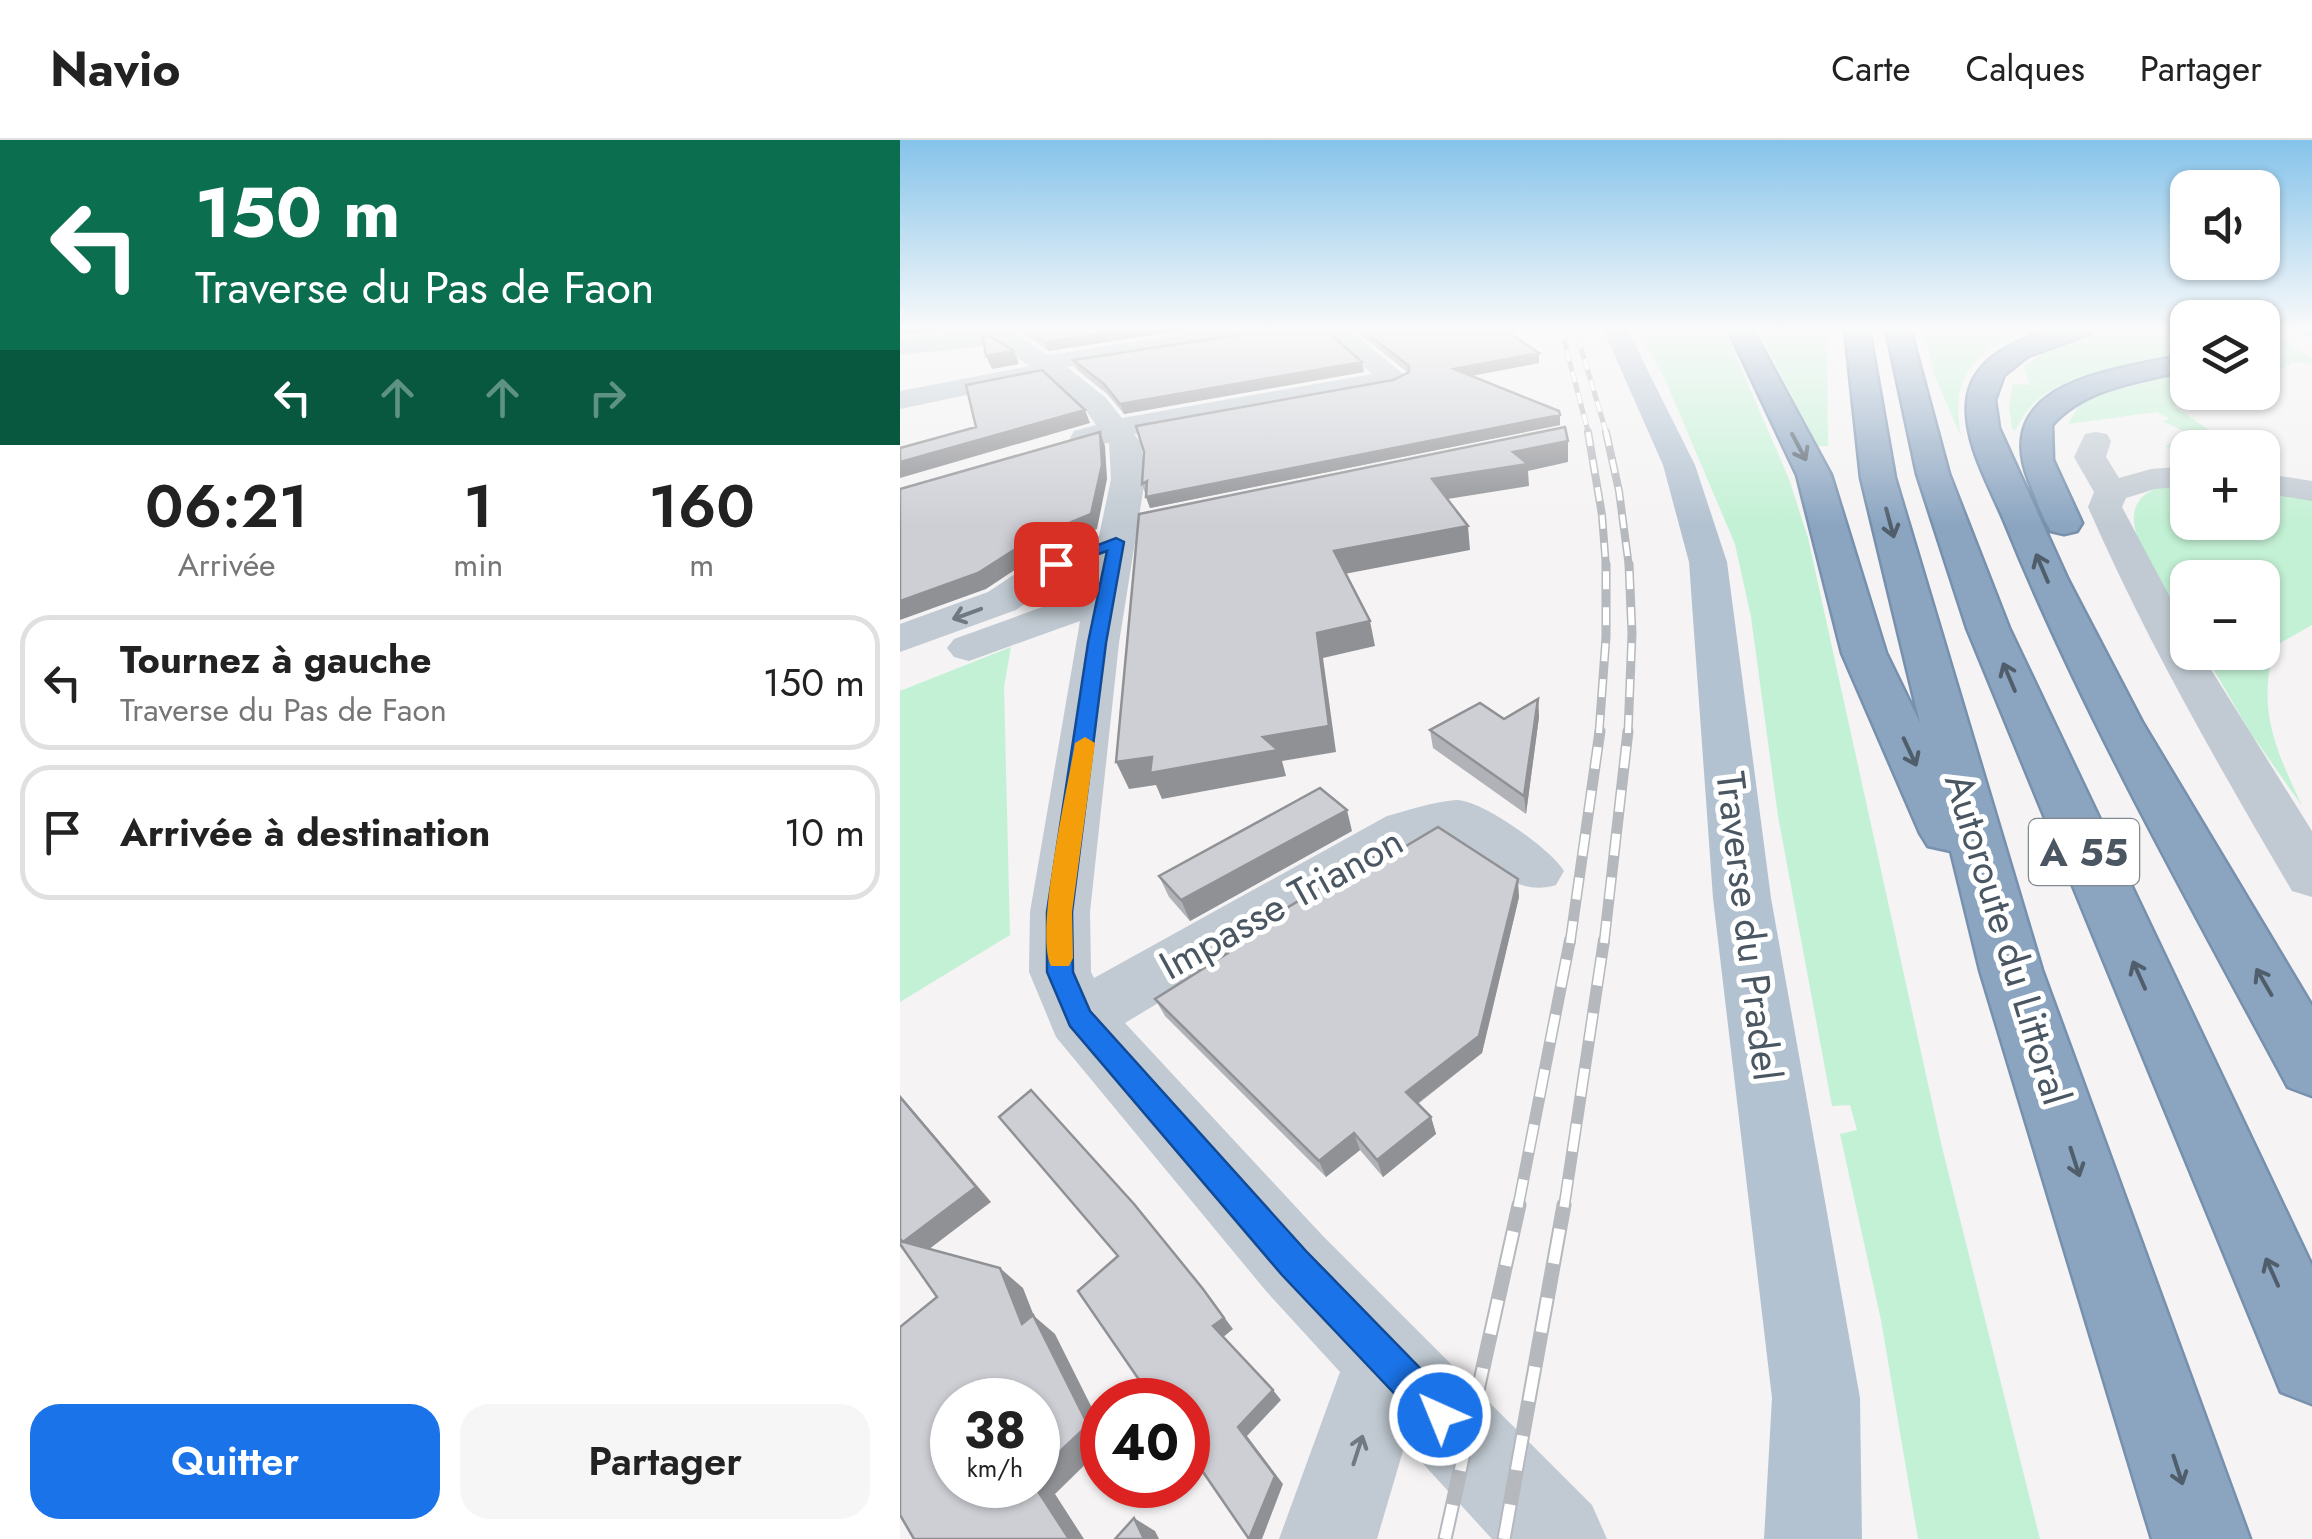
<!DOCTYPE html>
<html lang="fr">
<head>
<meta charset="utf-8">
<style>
  :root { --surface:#fff; --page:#f6f6f6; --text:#222; --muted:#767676; --line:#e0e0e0; --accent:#1a73e8 }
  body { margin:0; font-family:Jost,sans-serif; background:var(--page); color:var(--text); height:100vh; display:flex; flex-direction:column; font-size:38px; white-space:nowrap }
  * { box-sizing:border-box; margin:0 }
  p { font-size:32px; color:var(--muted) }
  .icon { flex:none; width:55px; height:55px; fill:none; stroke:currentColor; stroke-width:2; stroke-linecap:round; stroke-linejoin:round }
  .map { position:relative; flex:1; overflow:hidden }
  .details { display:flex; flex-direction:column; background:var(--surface); width:900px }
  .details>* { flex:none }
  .top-card { background:#0b6e4f; color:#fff; overflow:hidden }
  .controls { position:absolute; left:1270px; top:30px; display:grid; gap:20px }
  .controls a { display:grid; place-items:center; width:110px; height:110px; border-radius:20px; background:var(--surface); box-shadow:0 2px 8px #0004; font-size:50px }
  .speed { position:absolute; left:30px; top:1238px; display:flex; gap:20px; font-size:50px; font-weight:700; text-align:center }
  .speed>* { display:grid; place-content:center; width:130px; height:130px; border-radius:50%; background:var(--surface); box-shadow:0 2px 8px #0004; line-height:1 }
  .speed small { font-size:25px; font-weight:400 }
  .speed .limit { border:15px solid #d22; background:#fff; color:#111 }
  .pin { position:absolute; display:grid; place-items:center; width:85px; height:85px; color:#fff; margin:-42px; border-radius:20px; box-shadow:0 5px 15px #0006 }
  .me { position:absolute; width:110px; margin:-55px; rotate:316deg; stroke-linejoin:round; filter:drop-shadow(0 0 8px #0008) }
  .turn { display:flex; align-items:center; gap:35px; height:210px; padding:0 30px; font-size:45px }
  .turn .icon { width:130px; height:130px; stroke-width:2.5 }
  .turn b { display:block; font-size:70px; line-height:85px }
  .lanes { display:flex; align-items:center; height:95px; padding:0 30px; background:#0003; justify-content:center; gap:50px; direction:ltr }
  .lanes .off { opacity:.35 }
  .eta { display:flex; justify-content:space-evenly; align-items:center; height:170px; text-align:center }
  .eta b { font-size:60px; font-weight:600; line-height:70px }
  .primary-button { display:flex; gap:20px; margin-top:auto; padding:20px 30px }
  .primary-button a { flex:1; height:115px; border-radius:30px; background:var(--accent); color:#fff; font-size:40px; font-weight:600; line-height:115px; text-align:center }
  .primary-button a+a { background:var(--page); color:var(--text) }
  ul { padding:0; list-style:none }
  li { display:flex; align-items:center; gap:30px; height:135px; margin:0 20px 15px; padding:0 10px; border:5px solid var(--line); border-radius:30px }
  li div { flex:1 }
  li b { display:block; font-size:38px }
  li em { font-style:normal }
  header { display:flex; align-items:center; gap:60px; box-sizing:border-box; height:140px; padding:0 50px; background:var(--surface); border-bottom:2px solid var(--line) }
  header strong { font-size:48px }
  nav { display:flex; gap:55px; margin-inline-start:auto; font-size:35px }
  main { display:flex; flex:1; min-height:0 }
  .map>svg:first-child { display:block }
</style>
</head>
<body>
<header>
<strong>Navio</strong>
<nav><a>Carte</a><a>Calques</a><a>Partager</a></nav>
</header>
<main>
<section class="details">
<div class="top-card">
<div class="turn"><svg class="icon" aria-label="left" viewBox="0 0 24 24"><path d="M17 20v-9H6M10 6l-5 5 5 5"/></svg><div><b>150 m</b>Traverse du Pas de Faon</div></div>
<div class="lanes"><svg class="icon" aria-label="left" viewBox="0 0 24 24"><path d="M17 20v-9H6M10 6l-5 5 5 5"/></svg><svg class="icon off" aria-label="ahead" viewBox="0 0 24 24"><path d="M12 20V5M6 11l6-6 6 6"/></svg><svg class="icon off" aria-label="ahead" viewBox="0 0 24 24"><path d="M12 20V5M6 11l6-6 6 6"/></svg><svg class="icon off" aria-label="right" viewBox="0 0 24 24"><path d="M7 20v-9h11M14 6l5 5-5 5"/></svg></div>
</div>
<div class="eta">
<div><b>06:21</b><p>Arrivée</p></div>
<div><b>1</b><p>min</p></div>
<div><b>160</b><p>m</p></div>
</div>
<ul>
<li><svg class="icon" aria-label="left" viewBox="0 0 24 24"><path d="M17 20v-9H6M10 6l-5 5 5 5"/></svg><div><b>Tournez à gauche</b><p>Traverse du Pas de Faon</p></div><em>150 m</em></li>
<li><svg class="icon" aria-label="arrive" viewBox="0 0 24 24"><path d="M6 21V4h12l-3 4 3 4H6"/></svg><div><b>Arrivée à destination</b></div><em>10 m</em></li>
</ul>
<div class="primary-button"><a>Quitter</a><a>Partager</a></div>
</section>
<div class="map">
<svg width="1412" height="1399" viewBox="0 0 1412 1399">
  <rect width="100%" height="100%" fill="#f5f3f3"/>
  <path fill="#c3f1d5" d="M735,189H824L889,339L908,398L1041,1003L1140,1399H1018L981,1180L940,994L957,990L950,965L932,966L878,676L851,477L835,404L764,237Z
    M856,189H927L928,306H918Z
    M1023,189H1136C1077,209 1049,231 1061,297L1035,236Z
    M1219,189H1287V213C1232,234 1142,226 1116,290L1112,289L1109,267L1113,244L1129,245L1124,226L1151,208Z
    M1363,189L1412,218V224L1393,222L1363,241Z
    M1287,232L1288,252L1320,253L1274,266L1334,307L1288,308L1287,314L1265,306L1296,297L1262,281L1270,279L1257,272L1168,284L1182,260L1195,255Z
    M1287,343L1288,382H1362L1363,347L1412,356V485L1375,506C1356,570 1376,609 1402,666L1350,592L1304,513L1362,512V438H1288L1287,484C1259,436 1183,349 1287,343Z
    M111,507L104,547L110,795L0,862V551Z"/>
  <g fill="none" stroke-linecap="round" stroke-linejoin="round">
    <path fill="#90daee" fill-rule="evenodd" d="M1396,189L1412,192V197L1397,191Z"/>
    <g stroke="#7690ad" stroke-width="5">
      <path id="highway" d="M828,189H852L931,335L986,513L1020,583L961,338L945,189H969L995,338L1142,830L1350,1399H1252L1080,830L1051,711L1028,706L1020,693L942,513L897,335Z
        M986,189H1010L1049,334L1109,488L1412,1126V1264L1381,1252L1067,488L1017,334Z
        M1153,189H1192L1189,194L1128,216L1104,235L1095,260L1099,288L1168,440L1242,582L1412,866V956L1388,947C1289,762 1185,579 1106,385C1091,348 1064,304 1067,263C1070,219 1116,200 1153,189Z
        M1288,214V230C1239,242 1186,247 1152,285L1153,320L1182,383L1177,391L1164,394L1151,391C1141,376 1136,357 1129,341C1089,239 1219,230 1288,214Z"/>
    </g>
    <path fill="#c1cad2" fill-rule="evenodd" d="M85,189H109L148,215L316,189H375L363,196L167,227L205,257L222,278L472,234L421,189H448L508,238L494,246L234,294L241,303L245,339L219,503L190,772L191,832L194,838L487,676C509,670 533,662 556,660C581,659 652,710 664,731L656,745C615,758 582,721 550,698L522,704L225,883L422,1095L692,1365L707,1399H592L505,1304L477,1399H379L440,1232L366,1151L156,897L129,832L130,772L180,481L69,521L54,517L47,508L54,499L187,451L193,423L170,432L116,470L0,512V484L88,452L142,416L199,396L211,339L209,303L185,307L174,305L170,298L174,291L196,285L185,269L148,238L0,269V251L130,226L96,205L0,215V199Z
      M1196,292L1207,294L1211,301L1206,317L1219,338L1251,329L1288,326V346L1255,349L1226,358L1222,367L1288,491V512H1300L1412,691V757L1392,751C1318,625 1246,500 1188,367L1194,352L1174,317L1185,294Z
      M1362,333L1412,341V361L1362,353Z"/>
    <path fill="#b3c2d1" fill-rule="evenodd" d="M703,189H727L795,325L827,422L871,758L960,1258L962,1399H864L872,1258L813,758L789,422L763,325Z"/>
    <use href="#highway" fill="#8ba5c1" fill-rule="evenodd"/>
    <g stroke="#b5b8bd" stroke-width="5">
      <path id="rail-far5" d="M661,189L689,295
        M678,198L707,295"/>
    </g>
    <g stroke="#b5b8bd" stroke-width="8">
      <path id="rail-far4" d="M688,292L702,375L706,427
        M706,292L719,351L729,427"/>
    </g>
    <g stroke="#b5b8bd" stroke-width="9">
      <path id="rail-far3" d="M699,593L706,497V424
        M728,593L732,494L729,424"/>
    </g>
    <g stroke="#b5b8bd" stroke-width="11">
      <path id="rail-far2" d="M670,803L700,591
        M704,803L728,591"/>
    </g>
    <g stroke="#b5b8bd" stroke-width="12">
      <path id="rail-far1" d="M618,1067L670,800
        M664,1067L704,800"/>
    </g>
    <g stroke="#b5b8bd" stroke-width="15">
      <path id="rail" d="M545,1399L619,1065
        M604,1399L664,1065"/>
    </g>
    <use href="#rail-far5" stroke="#fff" stroke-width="4" stroke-dasharray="11" stroke-linecap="butt"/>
    <use href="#rail-far4" stroke="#fff" stroke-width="5" stroke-dasharray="14" stroke-linecap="butt"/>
    <use href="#rail-far3" stroke="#fff" stroke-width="6" stroke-dasharray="18" stroke-linecap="butt"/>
    <use href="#rail-far2" stroke="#fff" stroke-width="8" stroke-dasharray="22" stroke-linecap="butt"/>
    <use href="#rail-far1" stroke="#fff" stroke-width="9" stroke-dasharray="28" stroke-linecap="butt"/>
    <use href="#rail" stroke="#fff" stroke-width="11" stroke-dasharray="35" stroke-linecap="butt"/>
  </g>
  <path fill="#b0b2b7" d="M116,189H292L149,211Z
    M453,189H626L608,192L639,213V223L571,236L660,285L250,368L242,344L493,240L507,232Z
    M362,191L464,232L224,274L207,254L176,229L173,220Z
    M638,559L639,577L626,674L533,608L530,590L604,579Z
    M452,691L290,781L269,757L259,736Z
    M496,712L619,757L582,913L518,964L531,977L536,994L483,1037L460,1010L426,1037L265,876L255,859L326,815L322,806Z"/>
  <path fill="#909195" d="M0,189H54L0,195Z
    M232,189H292L149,211L145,202Z
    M598,189H626L598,194Z
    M114,211L119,224L92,229L86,216Z
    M639,213V223L555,239L554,229Z
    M462,222L464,232L224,274L220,264Z
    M185,270L190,283L0,338V322Z
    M660,275V285L250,368L246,357Z
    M200,292L205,306L207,339L197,389L140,413L86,449L0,480V461Z
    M668,301V322L628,331L629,346L535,361L532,339L613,312Z
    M568,386L570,410L439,435L434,411Z
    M470,481L475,506L423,518L436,612L382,621L386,636L262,659L256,645L229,649L216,622L363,597L417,493Z
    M638,559L639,577L626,674L624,656Z
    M447,670L452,691L290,781L281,760Z
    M618,739L619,757L582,913L510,969L506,952Z
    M0,955L91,1062L20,1116L3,1102Z
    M531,977L536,994L483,1037L477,1020Z
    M454,993L460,1010L426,1037L419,1021Z
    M100,1128L123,1148L134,1176L155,1194L202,1288V1308L155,1354L184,1399H169L134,1345H138V1332Z
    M303,1149L333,1189L322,1198L313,1186Z
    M373,1250L381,1260L347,1296L383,1344L362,1399H349L338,1287Z
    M234,1378L255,1391L259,1399H244Z"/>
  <path fill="#cdcfd5" stroke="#909195" stroke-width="2.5" d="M126,189H232L145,202Z
    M365,189H425L462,222L220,264L204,244L173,220L362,191Z
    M462,189H603L639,213L554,229L659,271L660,275L246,357L247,341L242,344L244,312L236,286L493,240L509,232V226Z
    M90,196L114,211L86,216L83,197Z
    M142,230L185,270L0,322V308L76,287L66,245Z
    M665,287L668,301L613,312L628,324L532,339L568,386L434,411L470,481L417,493L429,586L363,597L378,610L250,633L252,617L216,622L239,374Z
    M200,292L202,325L191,374L133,398L78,433L0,461V349Z
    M638,559L624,656L530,590L580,563L604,579Z
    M420,648L447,670L281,760L259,736Z
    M538,687L618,739L579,896L506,952L531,977L477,1020L454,993L419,1021L255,859L328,813L322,806L490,707L496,712Z
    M131,950L234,1064L303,1149L324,1178L313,1186L373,1250L338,1287L375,1336L349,1399L288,1310V1260H253L178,1151L218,1116L99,977Z
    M0,957L76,1047L3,1102L0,1099Z
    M0,1101L100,1128L122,1184L133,1175L188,1285L138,1332V1260H52V1345H134L169,1399H14L0,1375V1187L37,1157L0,1104Z
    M234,1378L244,1399H215Z"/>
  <defs><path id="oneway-shaft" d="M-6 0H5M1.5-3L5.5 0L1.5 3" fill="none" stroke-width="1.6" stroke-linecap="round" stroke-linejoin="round" transform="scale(2.5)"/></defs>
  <g stroke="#505e6b">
    <use href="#oneway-shaft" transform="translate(899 307) rotate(62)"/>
    <use href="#oneway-shaft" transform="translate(990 383) rotate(75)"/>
    <use href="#oneway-shaft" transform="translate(1142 428) rotate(-113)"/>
    <use href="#oneway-shaft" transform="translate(1109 537) rotate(-113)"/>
    <use href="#oneway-shaft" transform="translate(1010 612) rotate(65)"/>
    <use href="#oneway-shaft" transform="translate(1239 835) rotate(-114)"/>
    <use href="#oneway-shaft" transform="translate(1364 842) rotate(-120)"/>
    <use href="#oneway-shaft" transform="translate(1175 1022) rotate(72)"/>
    <use href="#oneway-shaft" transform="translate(1372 1132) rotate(-114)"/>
    <use href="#oneway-shaft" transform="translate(1278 1330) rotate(72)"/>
  </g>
  <g stroke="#6e7983">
    <use href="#oneway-shaft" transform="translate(67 474) rotate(160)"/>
    <use href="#oneway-shaft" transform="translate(458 1310) rotate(-72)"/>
  </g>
  <linearGradient id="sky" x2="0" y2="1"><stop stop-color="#85c3ea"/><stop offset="0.49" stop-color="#fafafa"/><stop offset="1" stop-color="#fafafa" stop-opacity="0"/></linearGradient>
  <rect width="1412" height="385" fill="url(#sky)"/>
  <path fill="#1a73e8" stroke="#114b97" stroke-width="2.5" d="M216,398L224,402L206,503L172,772L173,832L190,871L406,1111L553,1262L559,1275L553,1288L540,1294L527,1288L382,1135L170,886L147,832V772L188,503L207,411L156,429L148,424Z"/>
  <path fill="#f59e0b" d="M185,597L195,603L172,772L173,818L169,826H151C134,793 168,646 175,603Z"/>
  <g text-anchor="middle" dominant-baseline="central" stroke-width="10" stroke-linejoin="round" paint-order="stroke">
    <rect fill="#fff" stroke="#808990" stroke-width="2.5" x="1129" y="679" width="110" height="66" rx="8"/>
    <g font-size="38" font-weight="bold" fill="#4a5661">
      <text x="1184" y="712">A 55</text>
    </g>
    <g font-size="40" fill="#4a5661" stroke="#fff">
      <text transform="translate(381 763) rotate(-29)">Impasse Trianon</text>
      <text transform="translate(849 786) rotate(83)">Traverse du Pradel</text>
      <text transform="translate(1108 799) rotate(73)">Autoroute du Littoral</text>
    </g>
  </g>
</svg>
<div class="controls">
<a><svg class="icon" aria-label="sound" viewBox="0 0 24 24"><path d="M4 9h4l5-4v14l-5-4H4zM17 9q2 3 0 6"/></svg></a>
<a><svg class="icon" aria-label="layers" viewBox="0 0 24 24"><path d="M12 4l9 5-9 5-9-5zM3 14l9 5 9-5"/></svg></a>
<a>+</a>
<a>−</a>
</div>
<div class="speed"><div>38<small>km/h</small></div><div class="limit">40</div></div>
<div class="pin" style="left:156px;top:424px;background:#d93025"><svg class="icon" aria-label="arrive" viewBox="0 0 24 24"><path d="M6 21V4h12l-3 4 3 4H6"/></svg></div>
<svg class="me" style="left:540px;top:1275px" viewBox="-20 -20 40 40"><circle r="17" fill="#1a73e8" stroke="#fff" stroke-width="3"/><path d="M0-11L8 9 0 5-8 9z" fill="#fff"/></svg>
</div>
</main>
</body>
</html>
